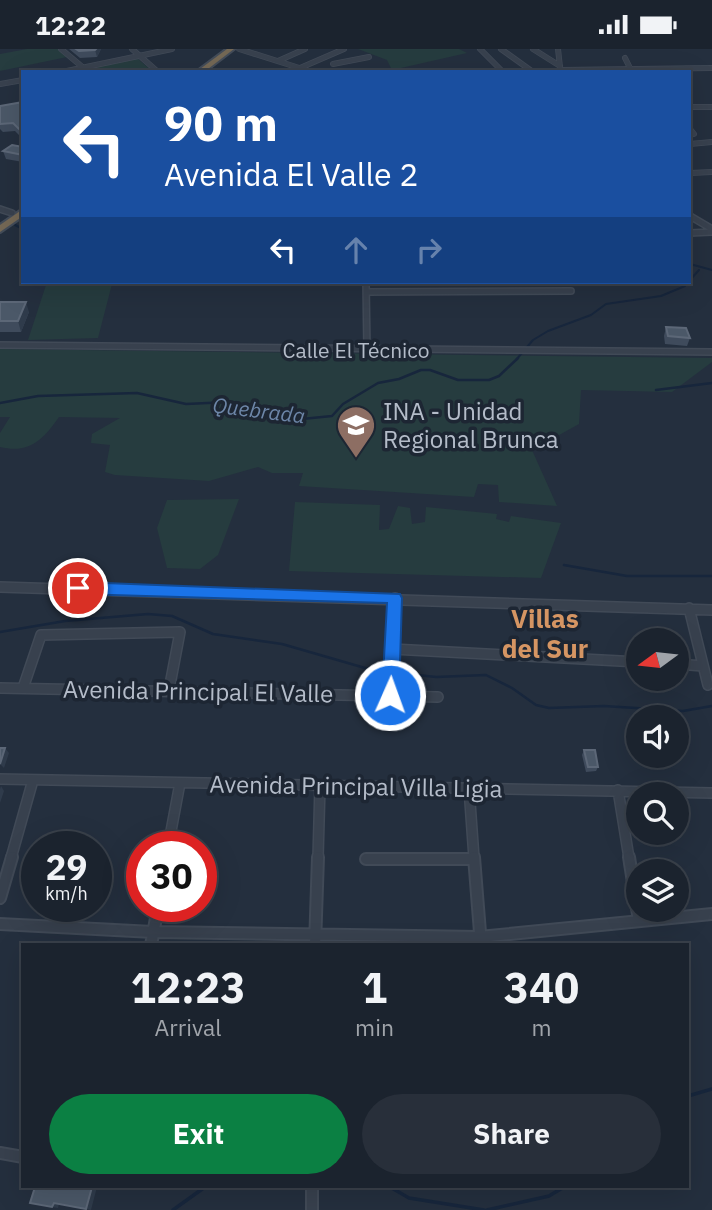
<!DOCTYPE html>
<html lang="en">
<head>
<meta charset="utf-8">
<style>
  :root { --surface:#1b232e; --page:#282f3a; --text:#f1f3f6; --muted:#a0a4aa; --line:#39404a; --accent:#0b8043 }
  body { margin:0; font-family:"IBM Plex Sans",sans-serif; background:var(--page); color:var(--text); height:100vh; display:flex; flex-direction:column; font-size:26px; white-space:nowrap }
  * { box-sizing:border-box; margin:0 }
  p { font-size:23px; color:var(--muted) }
  .icon { flex:none; width:38px; height:38px; fill:none; stroke:currentColor; stroke-width:2; stroke-linecap:round; stroke-linejoin:round }
  .map { position:relative; flex:1; overflow:hidden }
  .panel { position:absolute; left:21px; top:894px; width:668px; height:245px; display:flex; flex-direction:column; background:var(--surface); border-radius:0px; box-shadow:0 7px 28px #0002,0 0 0 2px var(--line) }
  .panel>* { flex:none }
  .top-card { position:absolute; left:21px; top:21px; width:670px; height:214px; border-radius:0px; box-shadow:0 7px 28px #0002,0 0 0 2px var(--line); background:#1a4fa0; color:#fff; overflow:hidden }
  .needle { width:46px; rotate:255deg }
  .buttons { position:absolute; left:626px; top:579px; display:grid; gap:14px }
  .buttons a { display:grid; place-items:center; width:63px; height:63px; border-radius:50%; background:var(--surface); box-shadow:0 7px 28px #0002,0 0 0 2px var(--line); font-size:35px }
  .speed { position:absolute; left:21px; top:782px; display:flex; gap:14px; font-size:35px; font-weight:700; text-align:center }
  .speed>* { display:grid; place-content:center; width:91px; height:91px; border-radius:50%; background:var(--surface); box-shadow:0 7px 28px #0002,0 0 0 2px var(--line); line-height:1 }
  .speed small { font-size:18px; font-weight:400 }
  .speed .limit { border:10px solid #d22; background:#fff; color:#111 }
  .pin { position:absolute; display:grid; place-items:center; width:60px; height:60px; color:#fff; margin:-30px; border:4px solid #fff; border-radius:50%; box-shadow:0 2px 7px #0007 }
  .me { position:absolute; width:77px; margin:-38px; rotate:2deg; stroke-linejoin:round; filter:drop-shadow(0 0 5px #0008) }
  .turn { display:flex; align-items:center; gap:24px; height:147px; padding:0 28px; font-size:32px }
  .turn .icon { width:91px; height:91px; stroke-width:2.5 }
  .turn b { display:block; font-size:49px; line-height:60px }
  .lanes { display:flex; align-items:center; height:66px; padding:0 28px; background:#0003; justify-content:center; gap:35px; direction:ltr }
  .lanes .off { opacity:.35 }
  .eta { display:flex; justify-content:space-evenly; align-items:center; height:119px; text-align:center }
  .eta b { font-size:42px; font-weight:700; line-height:49px }
  .action { display:flex; gap:14px; margin-top:auto; padding:14px 28px }
  .action a { flex:1; height:80px; border-radius:42px; background:var(--accent); color:#fff; font-size:28px; font-weight:700; line-height:80px; text-align:center }
  .action a+a { background:var(--page); color:var(--text) }
  .status { display:flex; justify-content:space-between; align-items:center; height:49px; padding:0 35px; background:var(--surface); direction:ltr }
  .status svg { height:19px; fill:currentColor }
  .map>svg:first-child { display:block }
</style>
</head>
<body>
<div class="status"><b>12:22</b><svg viewBox="0 0 49 12"><path d="M0 12V9h3v3zM5 12V6h3v6zM10 12V3h3v9zM15 12V0h3v12zM26 1h20v11H26zM47 4h2v5h-2z"/></svg></div>
<div class="map">
<svg width="712" height="1161" viewBox="0 0 712 1161">
  <rect width="100%" height="100%" fill="#242f3e"/>
  <path fill="#263c3f" d="M27,0H58L67,8L0,22V5Z
    M358,0H459L467,4L392,21L387,11Z
    M137,9L153,23H93L89,19Z
    M112,235L98,289L28,291L46,236Z
    M0,300L712,309V313L672,343L581,341L579,375L532,401L557,457L499,453L498,436L478,435L474,448L299,437L303,424H272L258,418L209,432L115,426L105,423L110,396L91,394L92,385L120,369L59,368C43,391 29,405 0,398V384L10,368H0Z
    M239,450L218,506L200,520L167,519L157,479L167,451Z
    M295,453L380,456L379,481L389,480L398,457L410,459L412,475L425,473L426,458L497,465L496,470L509,473L511,467L561,474L541,529L289,522Z"/>
  <g fill="none" stroke-linecap="round" stroke-linejoin="round">
    <path stroke="#17263c" stroke-width="2" d="M15,176L23,180
      M690,215L712,221
      M690,231L699,221
      M516,311L533,291L548,282L591,266L606,255L661,247L685,237L688,233"/>
    <path stroke="#17263c" stroke-width="2.5" d="M656,341L712,334
      M0,354L38,347L137,344L186,355L229,353L283,363L302,370L332,367L343,355L378,334L399,330L421,321H430L458,331H489L499,327L518,309
      M564,516L627,527H712
      M0,583L65,572L148,565L172,567L213,585L282,595L372,621L436,628L486,626L512,639L536,656L549,659L604,657L683,662L712,657"/>
    <path stroke="#17263c" stroke-width="3.5" d="M688,1047L712,1040
      M390,1138L409,1149L484,1161
      M173,1161L205,1138
      M487,1161L549,1147L564,1138"/>
    <g stroke="#414a57" stroke-width="6">
      <path id="street-far3" d="M61,0L86,21
        M132,0L158,23
        M239,0L312,23
        M480,0L503,23
        M501,0L533,23
        M533,0L560,17
        M558,0L560,18
        M625,9L631,21
        M278,12L305,0
        M333,15L369,8
        M300,19L344,0
        M561,21L712,19
        M62,23L172,0
        M334,23H350
        M0,35L23,31
        M690,58H712
        M690,80L694,85
        M690,95L712,93
        M690,124L712,123"/>
    </g>
    <g stroke="#414a57" stroke-width="8">
      <path id="street-far2" d="M0,160L12,164
        M690,167L712,180
        M690,184L712,183
        M366,233L367,301
        M367,243L571,242
        M0,296L712,303"/>
    </g>
    <g stroke="#414a57" stroke-width="12">
      <path id="street-far1" d="M0,538L712,561
        M689,559L708,636
        M392,600L639,613
        M677,615L703,617
        M0,639L438,648
        M23,639L41,586L180,583L169,641
        M390,646L395,549
        M0,730L712,744
        M469,739L474,809
        M618,741L629,809
        M168,798L180,734
        M11,809L33,731
        M318,809L320,736"/>
    </g>
    <g stroke="#414a57" stroke-width="14">
      <path id="street" d="M474,808L481,896
        M629,808L639,872
        M366,810H474
        M0,849L12,808
        M0,875L153,883L479,888L712,865
        M151,896L158,858
        M315,896L318,808
        M0,1104L23,1108
        M312,1138V1161"/>
    </g>
    <g stroke="#434c59" stroke-width="4">
      <path id="highway" d="M227,0H234L204,23H196Z
        M23,160V167L0,183V176Z"/>
    </g>
    <use href="#street-far3" stroke="#38414e" stroke-width="4.5"/>
    <use href="#street-far2" stroke="#38414e" stroke-width="5"/>
    <use href="#street-far1" stroke="#38414e" stroke-width="9"/>
    <use href="#street" stroke="#38414e" stroke-width="10"/>
    <use href="#highway" fill="#746855" fill-rule="evenodd"/>
  </g>
  <path fill="#3f4b5c" d="M69,0H101L97,8L80,9Z
    M23,53L21,88L15,82L3,83L0,80V57Z
    M23,98V113L6,110L3,102Z
    M411,233H430L429,235Z
    M527,233H565V237L527,236Z
    M0,253L29,263L21,283H0Z
    M666,278L690,289L687,297L665,295L664,287Z
    M584,701L598,718L596,722L586,723L582,706Z"/>
  <path fill="#2f3b4b" d="M96,0H101L97,8L95,1Z
    M23,79V88H21L19,80Z
    M26,253L29,263L21,283L18,272Z
    M5,699L9,704L4,719L0,715Z
    M1,737L4,742L0,754V740Z
    M92,1138H97L91,1161L86,1160Z
    M54,1154L59,1155L58,1159L52,1158Z"/>
  <path fill="#4b5868" stroke="#5c6777" stroke-width="2" d="M76,0H96L95,1L79,2Z
    M23,53V79L19,80L13,74L0,75V57Z
    M12,96L23,98V106L3,102Z
    M0,253H26L18,272H0Z
    M666,278L686,279L690,289L668,287Z
    M0,699H5L0,715Z
    M584,701H595L598,718H588Z
    M35,1138H92L86,1160L54,1154L52,1158L30,1154Z"/>
  <path fill="#1a73e8" stroke="#114b97" stroke-width="2" d="M78,533L400,545L402,549L399,646L396,651H384L382,646L387,554L78,545L70,539Z"/>
  <defs>
    <g id="university-pin" transform="scale(2.0125)"><path d="M0 17L-7.5 6A9.5 9.5 0 1 1 7.5 6Z" fill="#8d6e63" stroke="#1d2633"/><path d="M0-5L7-2L0 1L-7-2ZM-4 1L0 2.5L4 1V4Q0 6-4 4Z" fill="#fff"/></g>
  </defs>
  <g fill-rule="evenodd">
    <use href="#university-pin" x="356" y="376"/>
  </g>
  <g text-anchor="middle" dominant-baseline="central" stroke-width="7" stroke-linejoin="round" paint-order="stroke">
    <g font-size="21" fill="#b4bcc9" stroke="#1d2633">
      <text x="356" y="301">Calle El Técnico</text>
    </g>
    <g font-size="21" font-style="italic" fill="#6d86a8" stroke="#1d2633">
      <text transform="translate(259 361) rotate(7)">Quebrada</text>
    </g>
    <g font-size="24" fill="#b4bcc9" stroke="#1d2633" text-anchor="start">
      <text x="383" y="362">INA - Unidad<tspan x="383" dy="28">Regional Brunca</tspan></text>
    </g>
    <g font-size="24" fill="#b4bcc9" stroke="#1d2633">
      <text transform="translate(198 642) rotate(1)">Avenida Principal El Valle</text>
      <text transform="translate(356 737) rotate(1)">Avenida Principal Villa Ligia</text>
    </g>
    <g font-size="26" font-weight="bold" fill="#d59563" stroke="#1d2633">
      <text x="545" y="569">Villas<tspan x="545" dy="30">del Sur</tspan></text>
    </g>
  </g>
</svg>
<div class="buttons">
<a><svg class="needle" viewBox="-14 -14 28 28"><path d="M0-13l5 13h-10z" fill="#e53935"/><path d="M0 13l5-13h-10z" fill="#a0a4aa"/></svg></a>
<a><svg class="icon" aria-label="sound" viewBox="0 0 24 24"><path d="M4 9h4l5-4v14l-5-4H4zM17 9q2 3 0 6"/></svg></a>
<a><svg class="icon" aria-label="search" viewBox="0 0 24 24"><circle cx="10" cy="10" r="6"/><path d="M15 15l6 6"/></svg></a>
<a><svg class="icon" aria-label="layers" viewBox="0 0 24 24"><path d="M12 4l9 5-9 5-9-5zM3 14l9 5 9-5"/></svg></a>
</div>
<div class="speed"><div>29<small>km/h</small></div><div class="limit">30</div></div>
<div class="pin" style="left:78px;top:539px;background:#d93025"><svg class="icon" aria-label="arrive" viewBox="0 0 24 24"><path d="M6 21V4h12l-3 4 3 4H6"/></svg></div>
<svg class="me" style="left:390px;top:646px" viewBox="-20 -20 40 40"><circle r="17" fill="#1a73e8" stroke="#fff" stroke-width="3"/><path d="M0-11L8 9 0 5-8 9z" fill="#fff"/></svg>
<div class="top-card">
<div class="turn"><svg class="icon" aria-label="left" viewBox="0 0 24 24"><path d="M17 20v-9H6M10 6l-5 5 5 5"/></svg><div><b>90 m</b>Avenida El Valle 2</div></div>
<div class="lanes"><svg class="icon" aria-label="left" viewBox="0 0 24 24"><path d="M17 20v-9H6M10 6l-5 5 5 5"/></svg><svg class="icon off" aria-label="ahead" viewBox="0 0 24 24"><path d="M12 20V5M6 11l6-6 6 6"/></svg><svg class="icon off" aria-label="right" viewBox="0 0 24 24"><path d="M7 20v-9h11M14 6l5 5-5 5"/></svg></div>
</div>
<section class="panel">
<div class="eta">
<div><b>12:23</b><p>Arrival</p></div>
<div><b>1</b><p>min</p></div>
<div><b>340</b><p>m</p></div>
</div>
<div class="action"><a>Exit</a><a>Share</a></div>
</section>
</div>
</body>
</html>
